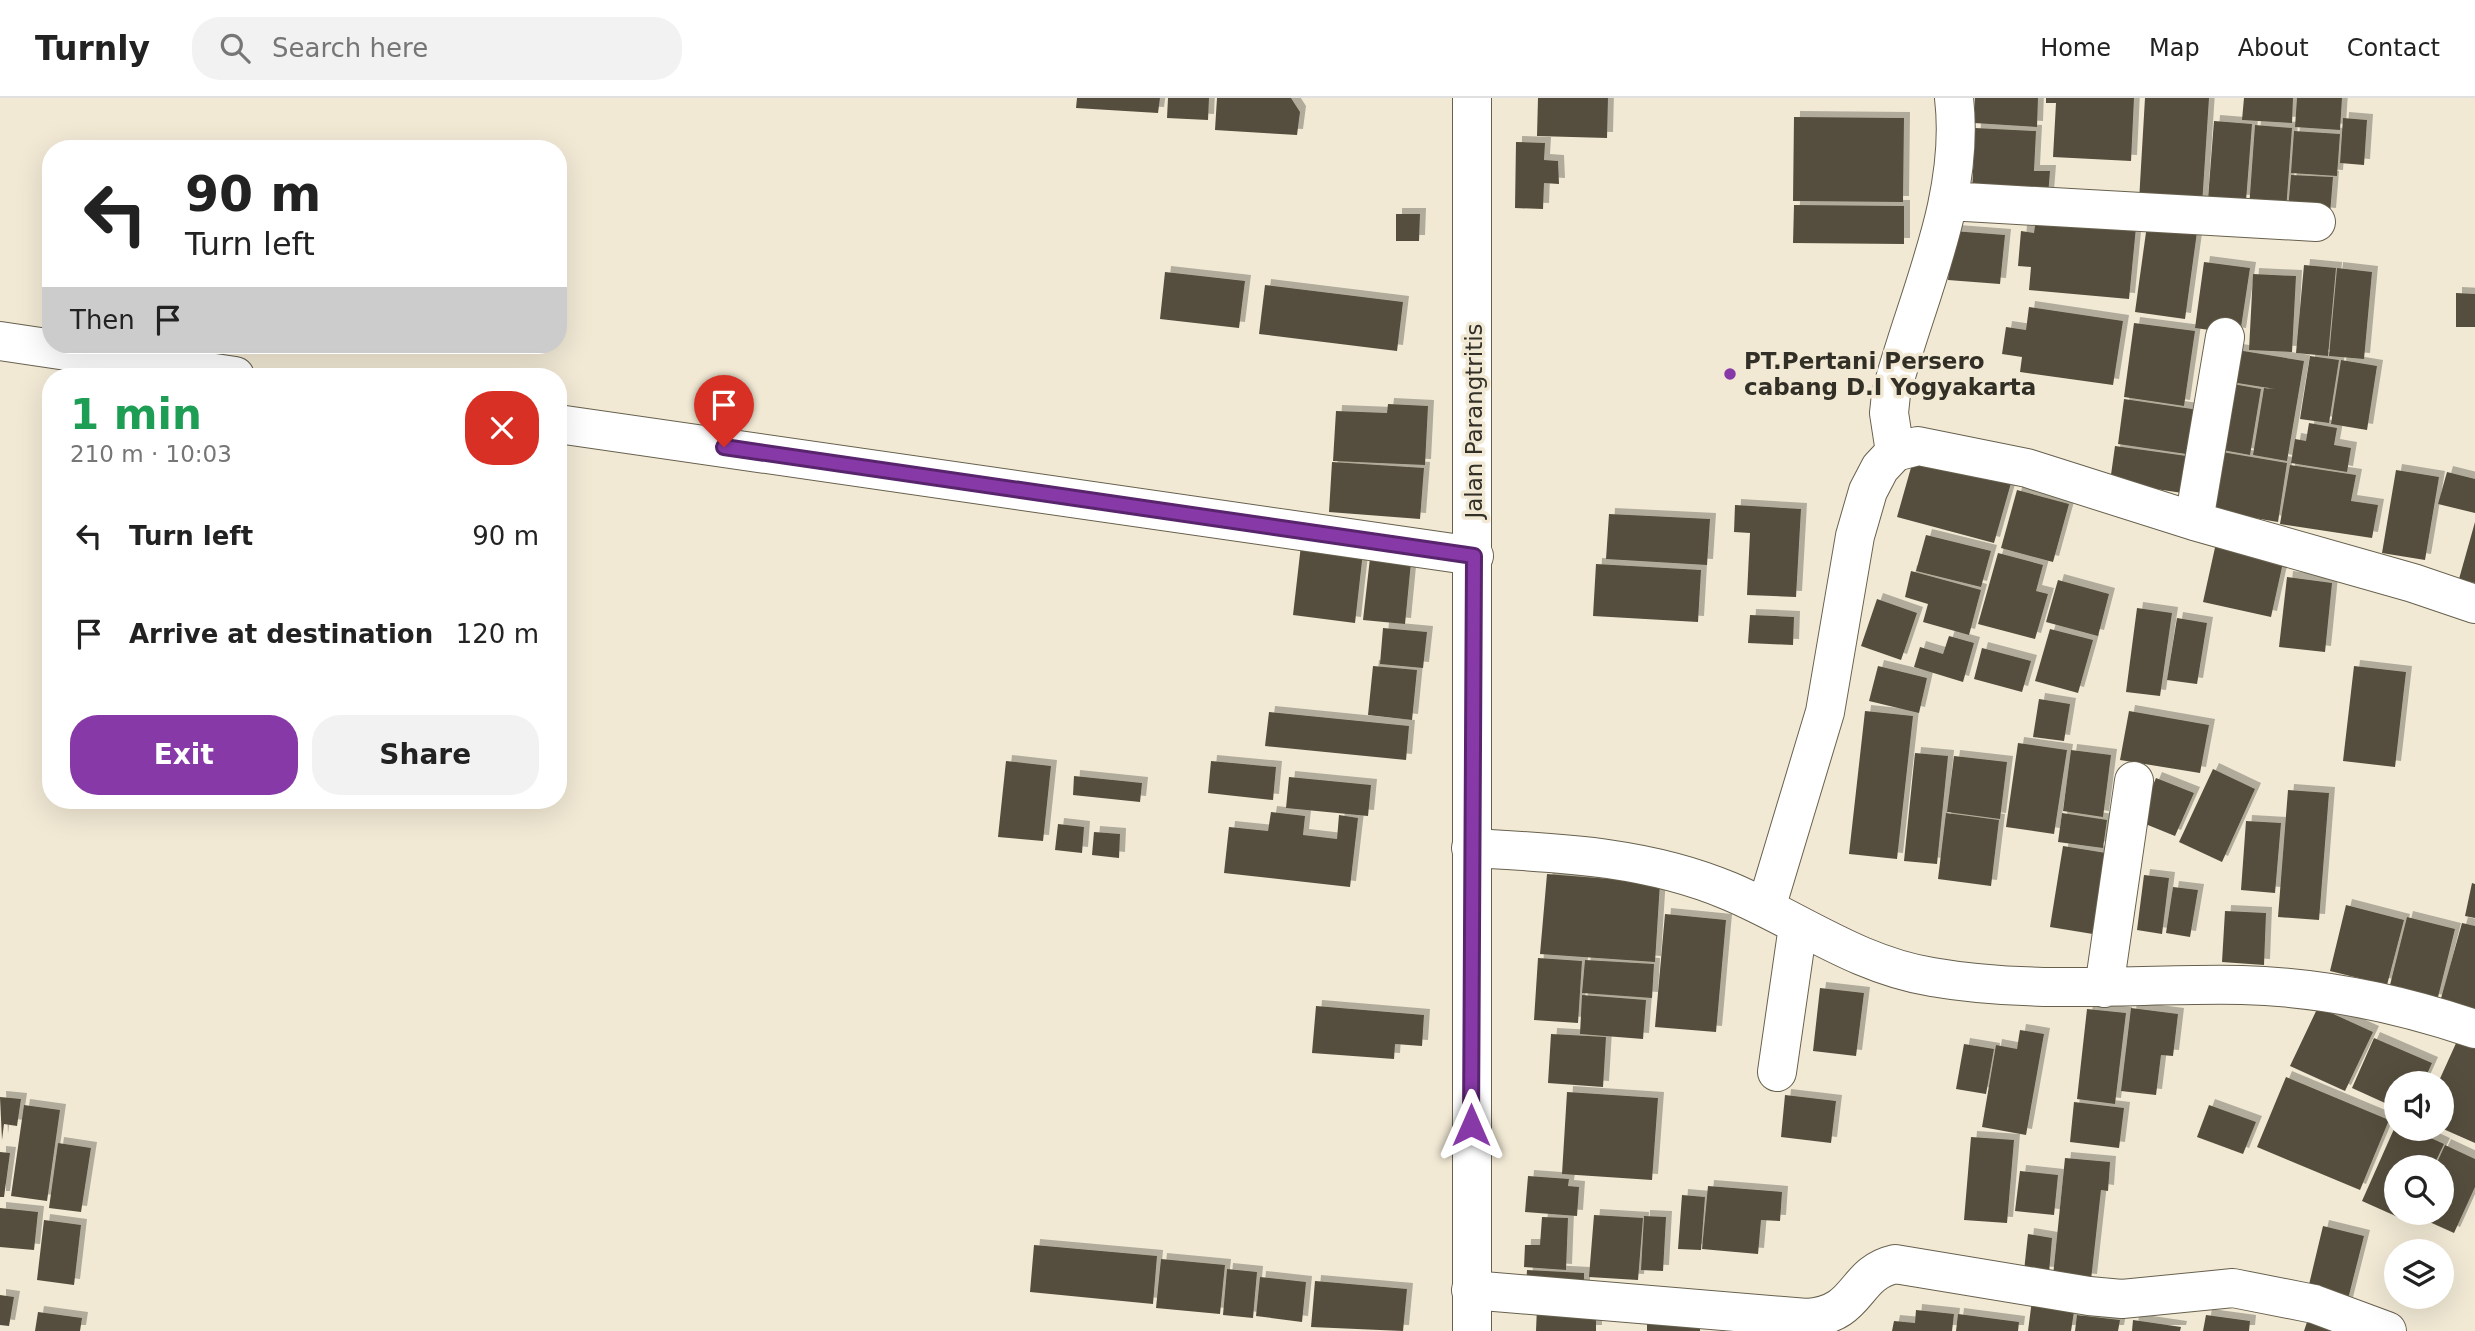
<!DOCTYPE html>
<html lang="en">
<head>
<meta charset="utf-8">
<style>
  :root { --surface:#fff; --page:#f2f2f2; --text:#222; --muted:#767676; --line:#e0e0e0; --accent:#8839a8 }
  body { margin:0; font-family:"DejaVu Sans",sans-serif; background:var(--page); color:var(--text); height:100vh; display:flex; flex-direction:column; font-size:26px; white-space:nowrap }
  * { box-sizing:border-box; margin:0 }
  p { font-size:23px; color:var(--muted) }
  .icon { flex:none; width:38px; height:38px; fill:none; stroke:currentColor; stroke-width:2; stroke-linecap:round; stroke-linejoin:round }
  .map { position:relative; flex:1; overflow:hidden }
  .sheet { position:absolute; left:42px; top:270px; width:525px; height:441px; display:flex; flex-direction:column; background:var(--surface); border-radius:28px; box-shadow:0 7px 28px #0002 }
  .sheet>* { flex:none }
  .hud { position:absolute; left:42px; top:42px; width:525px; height:214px; border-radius:28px; box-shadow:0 7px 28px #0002; background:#fff; color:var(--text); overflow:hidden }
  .buttons { position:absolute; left:2384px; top:973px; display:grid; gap:14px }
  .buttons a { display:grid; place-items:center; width:70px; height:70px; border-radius:50%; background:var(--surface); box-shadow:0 7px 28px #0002; font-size:35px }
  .pin { position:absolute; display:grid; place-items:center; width:60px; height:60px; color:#fff; margin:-72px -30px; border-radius:50% 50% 50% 0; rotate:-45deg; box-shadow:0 0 7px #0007 }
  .pin .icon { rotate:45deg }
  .me { position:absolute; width:77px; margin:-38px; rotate:0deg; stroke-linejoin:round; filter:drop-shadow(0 0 5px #0008) }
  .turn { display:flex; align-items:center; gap:24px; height:147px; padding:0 28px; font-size:32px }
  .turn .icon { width:91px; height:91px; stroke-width:2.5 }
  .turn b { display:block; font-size:49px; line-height:60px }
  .then { display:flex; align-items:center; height:66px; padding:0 28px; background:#0003; gap:14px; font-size:26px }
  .round { display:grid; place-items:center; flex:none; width:74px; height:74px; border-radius:28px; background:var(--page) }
  .overview { display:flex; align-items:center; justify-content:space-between; height:119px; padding:0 28px }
  h1 { font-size:42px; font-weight:700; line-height:52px; color:#1e9e55 }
  .button { display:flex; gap:14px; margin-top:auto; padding:14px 28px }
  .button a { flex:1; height:80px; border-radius:28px; background:var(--accent); color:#fff; font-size:28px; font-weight:700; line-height:80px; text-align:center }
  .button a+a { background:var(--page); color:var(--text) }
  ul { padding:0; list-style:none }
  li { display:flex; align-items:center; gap:21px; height:98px; padding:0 28px }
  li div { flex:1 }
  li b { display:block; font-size:26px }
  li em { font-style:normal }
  header { display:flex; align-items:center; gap:42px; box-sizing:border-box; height:98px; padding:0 35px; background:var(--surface); border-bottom:2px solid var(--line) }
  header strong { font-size:33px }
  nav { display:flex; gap:38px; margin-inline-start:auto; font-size:24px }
  .search { width:490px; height:63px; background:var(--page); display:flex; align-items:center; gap:18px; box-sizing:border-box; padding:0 24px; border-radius:28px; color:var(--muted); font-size:26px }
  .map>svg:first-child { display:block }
</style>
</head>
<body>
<header>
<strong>Turnly</strong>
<div class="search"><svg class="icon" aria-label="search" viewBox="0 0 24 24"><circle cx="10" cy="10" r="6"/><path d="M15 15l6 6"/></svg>Search here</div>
<nav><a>Home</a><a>Map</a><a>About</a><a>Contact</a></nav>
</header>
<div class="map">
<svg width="2475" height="1233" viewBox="0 0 2475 1233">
  <defs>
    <filter id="shadow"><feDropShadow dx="6" dy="-6" stdDeviation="0" flood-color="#0004"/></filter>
  </defs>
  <rect width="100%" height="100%" fill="#f1e9d4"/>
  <path fill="#554e3c" filter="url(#shadow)" d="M1077,0H1160L1158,15L1076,10Z
    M1168,0H1209L1208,22L1167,20Z
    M1217,0H1291L1300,14L1297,37L1215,32Z
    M1538,0H1608L1607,40L1537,38Z
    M1975,0H2038L2037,29L1974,25Z
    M2046,0H2134L2131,63L2053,59L2056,5H2046Z
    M2145,0H2209L2202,107L2139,103Z
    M2244,0H2293L2292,25L2242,22Z
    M2297,0H2342L2340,32L2295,29Z
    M1794,19L1904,20L1903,104L1793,103Z
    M2343,20L2367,22L2364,67L2340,65Z
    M2214,23L2252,26L2246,103L2208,101Z
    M2255,27L2292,30L2286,113L2249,110Z
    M1975,30L2036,33L2034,73H2050L2048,98L1972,94Z
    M2294,33L2340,36L2337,78L2291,75Z
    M1516,44L1545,45L1544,62L1558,63L1559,86L1544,85L1543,111L1515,110Z
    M2291,77L2333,79L2330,116L2288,112Z
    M1794,107L1904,108V146L1793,145Z
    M1396,116H1420L1419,143H1396Z
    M2036,120L2136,129L2129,201L2029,192L2031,169L2018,168L2021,133L2034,135Z
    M2147,127L2197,134L2185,221L2135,214Z
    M1953,133L2005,137L2000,186L1948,182Z
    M2204,164L2250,170L2240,236L2195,230Z
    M2304,167L2336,170L2328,258L2296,255Z
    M2337,170L2372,174L2364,261L2329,258Z
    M1165,174L1245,183L1239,230L1160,221Z
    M2253,176L2296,178L2292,254L2249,252Z
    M1265,187L1403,204L1397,253L1259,236Z
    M2456,195L2475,196V229H2456Z
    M2029,209L2123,223L2113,287L2020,274L2022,259L2002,256L2006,229L2026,232Z
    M2134,225L2195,233L2184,308L2124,299Z
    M2237,252L2304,263L2287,363L2253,357L2264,290L2275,291L2231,284Z
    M2310,258L2339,262L2329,325L2300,321Z
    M2341,262L2377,268L2367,332L2331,326Z
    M2227,285L2261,291L2250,357L2217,351Z
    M2124,301L2199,312L2193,357L2118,346Z
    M1388,306L1428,308L1425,367L1333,363L1336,313L1387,315Z
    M2309,325L2337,330L2334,347L2351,350L2347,374L2291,365L2295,341L2306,343Z
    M2115,348L2194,359L2189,396L2110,384Z
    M2216,353L2287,365L2278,424L2207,412Z
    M1914,359L2011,385L1994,445L1897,419Z
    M1332,364L1424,370L1420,421L1329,414Z
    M2290,367L2356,377L2351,403L2378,407L2372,440L2280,426Z
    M2396,372L2439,379L2425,462L2382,455Z
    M2447,374L2475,381V415L2438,406Z
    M2017,392L2069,406L2053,464L2001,450Z
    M1735,407L1801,411L1796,499L1747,497L1750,435L1734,434Z
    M1609,416L1710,421L1707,467L1606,461Z
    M2475,424V485L2459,481Z
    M1926,437L1991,453L1981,489L1916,473Z
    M2216,445L2284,460L2271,519L2203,504Z
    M1301,447L1363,454L1355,525L1293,517Z
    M1998,455L2043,467L2036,493L2048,496L2035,541L1978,526Z
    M1370,460L1411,464L1405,526L1363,522Z
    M1596,466L1701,472L1698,524L1593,518Z
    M1911,473L1981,492L1969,537L1923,524L1928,506L1905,499Z
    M2287,479L2332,485L2325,554L2279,549Z
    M2058,482L2109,496L2098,538L2046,524Z
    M1877,501L1917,515L1901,562L1861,548Z
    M2137,510L2172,515L2160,598L2126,594Z
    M1750,517L1794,519L1793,547L1748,545Z
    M2177,520L2207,525L2197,586L2167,582Z
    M1383,530L1427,534L1423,570L1380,566Z
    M2050,531L2093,542L2078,595L2035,583Z
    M1949,538L1974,545L1963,584L1914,569L1920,549L1943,556Z
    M1982,550L2031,563L2022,594L1974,581Z
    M1373,568L1417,572L1412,622L1368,617Z
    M1878,568L1927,580L1919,615L1869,603Z
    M2354,568L2406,574L2395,669L2343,663Z
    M2039,601L2070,606L2064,643L2033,639Z
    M1865,613L1913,618L1897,761L1849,756Z
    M2129,613L2209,627L2200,675L2120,662Z
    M1269,614L1409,628L1406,662L1265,648Z
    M2018,645L2067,652L2054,736L2006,729Z
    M2071,652L2111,657L2103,719L2063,713Z
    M1915,655L1948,658L1937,766L1904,763Z
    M1954,658L2007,664L2000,721L1947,714Z
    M1006,663L1051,668L1043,743L998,739Z
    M1211,663L1276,669L1273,702L1208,695Z
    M2213,671L2255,691L2222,764L2179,744Z
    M1074,678L1142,685L1140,704L1073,697Z
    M1289,679L1371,687L1368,718L1286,710Z
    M2156,680L2194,695L2175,738L2138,723Z
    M2288,692L2329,695L2319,822L2278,819Z
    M1271,714L1305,718L1303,737L1337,741L1339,717L1358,720L1350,789L1224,775L1229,729L1268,733Z
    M1946,715L1999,722L1991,788L1938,781Z
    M2062,715L2107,722L2103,750L2058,744Z
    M2246,723L2281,725L2275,795L2241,792Z
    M1058,726L1084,729L1082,755L1055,752Z
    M1094,734L1120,736L1119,760L1092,757Z
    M2063,748L2112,756L2099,837L2050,829Z
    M1547,776L1660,785L1655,864L1540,856Z
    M2144,777L2169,780L2162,836L2137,832Z
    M2472,785L2475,786V820L2465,818Z
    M2173,789L2198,792L2190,839L2166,835Z
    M2346,807L2404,822L2387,887L2330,873Z
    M2225,813L2266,815L2264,867L2222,864Z
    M1665,816L1726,822L1716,934L1655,929Z
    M2407,819L2455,831L2437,903L2389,891Z
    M2462,825L2475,828V913L2440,904Z
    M1538,860L1582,863L1578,925L1534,922Z
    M1585,862L1654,866L1652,900L1582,895Z
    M1820,890L1864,895L1856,958L1813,953Z
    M1582,897L1646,902L1643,941L1580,936Z
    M1316,908L1424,917L1422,948L1395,946L1394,961L1312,955Z
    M2318,909L2373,934L2345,993L2290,968Z
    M2131,910L2178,916L2173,958L2161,957L2156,997L2121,993Z
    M2087,911L2126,915L2115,1006L2077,1001Z
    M2020,932L2044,936L2026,1037L1982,1029L1996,947L2017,951Z
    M1551,936L1606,939L1603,989L1548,985Z
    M2374,940L2432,965L2423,985H2396V1010L2352,990Z
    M2457,943L2475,951V1045L2441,1030V985H2438Z
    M1964,946L1994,951L1986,996L1956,991Z
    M2286,979L2389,1022L2360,1092L2257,1049Z
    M1567,994L1658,1000L1652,1082L1562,1076Z
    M1785,997L1836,1003L1831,1045L1781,1039Z
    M0,999L21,1001L17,1028L4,1026L2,1042Z
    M2074,1004L2124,1010L2119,1050L2070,1044Z
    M24,1007L60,1012L47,1103L11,1098Z
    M2209,1007L2256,1024L2243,1056L2197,1039Z
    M2394,1031H2411L2444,1046L2433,1069H2396V1115H2413L2409,1124L2362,1103Z
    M1971,1039L2014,1042L2007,1125L1964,1122Z
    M58,1045L91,1050L81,1114L49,1110Z
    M2445,1047L2475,1061V1089L2454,1135L2414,1117L2415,1115H2441V1069H2435Z
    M0,1054L10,1055L4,1099H0Z
    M2065,1060L2110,1064L2108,1093L2101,1092L2091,1182L2053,1178Z
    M2020,1073L2058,1077L2054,1117L2015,1113Z
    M1528,1078L1569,1081L1568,1088L1579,1089L1577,1118L1525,1114Z
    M1708,1088L1782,1094L1780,1123L1761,1122L1758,1156L1702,1151Z
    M1682,1097L1705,1099L1701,1152L1678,1151Z
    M0,1110L38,1114L34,1152L0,1149Z
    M1594,1117L1643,1120L1638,1182L1589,1179Z
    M1644,1118L1666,1119L1663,1173L1641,1172Z
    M1542,1119L1568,1120L1566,1172L1524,1169L1525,1147H1540Z
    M44,1122L81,1127L74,1187L37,1182Z
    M2323,1128L2364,1138L2347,1205L2307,1195Z
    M2028,1136L2052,1140L2049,1175L2024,1173Z
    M1034,1147L1157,1158L1153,1206L1030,1194Z
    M1161,1161L1225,1167L1220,1216L1156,1210Z
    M1227,1171L1257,1174L1253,1220L1223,1217Z
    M1527,1172L1584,1175V1194L1526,1190Z
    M1260,1179L1306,1184L1302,1224L1256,1218Z
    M1315,1183L1407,1191L1403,1233L1311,1229Z
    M0,1197L14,1199L9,1228L0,1227Z
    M2032,1202L2075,1207L2071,1233H2028Z
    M1537,1209L1596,1210V1233H1536Z
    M1916,1212L1954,1216L1952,1233H1892L1894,1223L1915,1225Z
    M38,1214L82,1220L80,1233H35Z
    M1958,1216L2019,1224L2018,1233H1956Z
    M2077,1217L2120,1222L2118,1233H2075Z
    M2206,1217L2250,1223L2249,1233H2203Z
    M2308,1221L2342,1233H2304Z
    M2133,1222L2181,1229L2180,1233H2132Z
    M1647,1226H1700V1233H1647Z"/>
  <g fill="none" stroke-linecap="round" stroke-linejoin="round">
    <g stroke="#67604d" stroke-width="40">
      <path id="street" d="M1948,103L2316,124
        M0,243L235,278
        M558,326L1474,458
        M1895,354L1889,315L1891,296C1916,200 1966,101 1954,0
        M2194,423L2225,239
        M1471,750C1560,755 1646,758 1729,793C1798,822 1857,867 1932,879C2035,897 2139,885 2242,887C2321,889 2401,906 2475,931
        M1766,810L1825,614L1855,438L1868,393L1880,370L1895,354L1918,348L2027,370L2194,423L2413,485L2475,506
        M2104,890L2134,683
        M1777,974L1798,828
        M1471,1192L1807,1220C1861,1216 1852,1176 1895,1166L2089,1198L2122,1201L2233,1190L2314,1206L2387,1233"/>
    </g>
    <g stroke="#67604d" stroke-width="40">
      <path id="primary" d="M1472,1233V0"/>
    </g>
    <use href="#street" stroke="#fff" stroke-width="38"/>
    <use href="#primary" stroke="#fff" stroke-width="38"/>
  </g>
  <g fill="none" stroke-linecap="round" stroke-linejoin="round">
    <g stroke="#58256d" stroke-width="18">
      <path id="route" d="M724,349L1474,458L1471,1027"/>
    </g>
    <use href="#route" stroke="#8839a8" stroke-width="12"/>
  </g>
  <circle fill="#8839a8" stroke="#f1e9d4" stroke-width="2.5" cx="1730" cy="276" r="7"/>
  <g text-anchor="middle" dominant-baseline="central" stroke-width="7" stroke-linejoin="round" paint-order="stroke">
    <g font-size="23" font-weight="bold" fill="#322f27" stroke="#f1e9d4" text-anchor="start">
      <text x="1744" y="263">PT.Pertani Persero<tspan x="1744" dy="26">cabang D.I Yogyakarta</tspan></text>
    </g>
    <g font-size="23" fill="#322f27" stroke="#f1e9d4">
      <text transform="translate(1474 323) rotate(-90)">Jalan Parangtritis</text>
    </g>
  </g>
</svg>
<div class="buttons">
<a><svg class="icon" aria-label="sound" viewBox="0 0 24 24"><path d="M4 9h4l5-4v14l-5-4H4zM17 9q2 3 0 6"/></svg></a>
<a><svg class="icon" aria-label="search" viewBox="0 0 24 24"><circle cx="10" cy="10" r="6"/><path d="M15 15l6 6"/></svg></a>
<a><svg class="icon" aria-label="layers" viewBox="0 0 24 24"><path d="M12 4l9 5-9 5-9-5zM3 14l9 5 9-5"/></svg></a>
</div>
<div class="pin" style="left:724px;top:349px;background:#d93025"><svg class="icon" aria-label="arrive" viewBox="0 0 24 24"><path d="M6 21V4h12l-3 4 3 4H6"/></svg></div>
<svg class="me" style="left:1471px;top:1027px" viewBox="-20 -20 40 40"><path d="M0-17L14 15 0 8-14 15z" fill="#8839a8" stroke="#fff" stroke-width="4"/></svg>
<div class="hud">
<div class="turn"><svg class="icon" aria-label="left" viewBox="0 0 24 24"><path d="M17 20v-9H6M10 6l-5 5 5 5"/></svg><div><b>90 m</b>Turn left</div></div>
<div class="then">Then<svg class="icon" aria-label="arrive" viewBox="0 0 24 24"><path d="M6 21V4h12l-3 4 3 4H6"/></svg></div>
</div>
<section class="sheet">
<div class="overview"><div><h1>1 min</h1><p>210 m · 10:03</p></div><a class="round" style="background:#d93025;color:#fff"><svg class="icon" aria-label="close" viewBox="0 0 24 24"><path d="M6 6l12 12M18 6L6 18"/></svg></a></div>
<ul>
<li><svg class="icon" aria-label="left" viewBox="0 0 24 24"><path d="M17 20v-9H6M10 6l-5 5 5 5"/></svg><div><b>Turn left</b></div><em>90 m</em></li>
<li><svg class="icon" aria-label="arrive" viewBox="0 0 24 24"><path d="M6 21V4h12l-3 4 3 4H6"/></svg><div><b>Arrive at destination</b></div><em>120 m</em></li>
</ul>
<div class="button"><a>Exit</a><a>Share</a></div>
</section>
</div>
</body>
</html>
